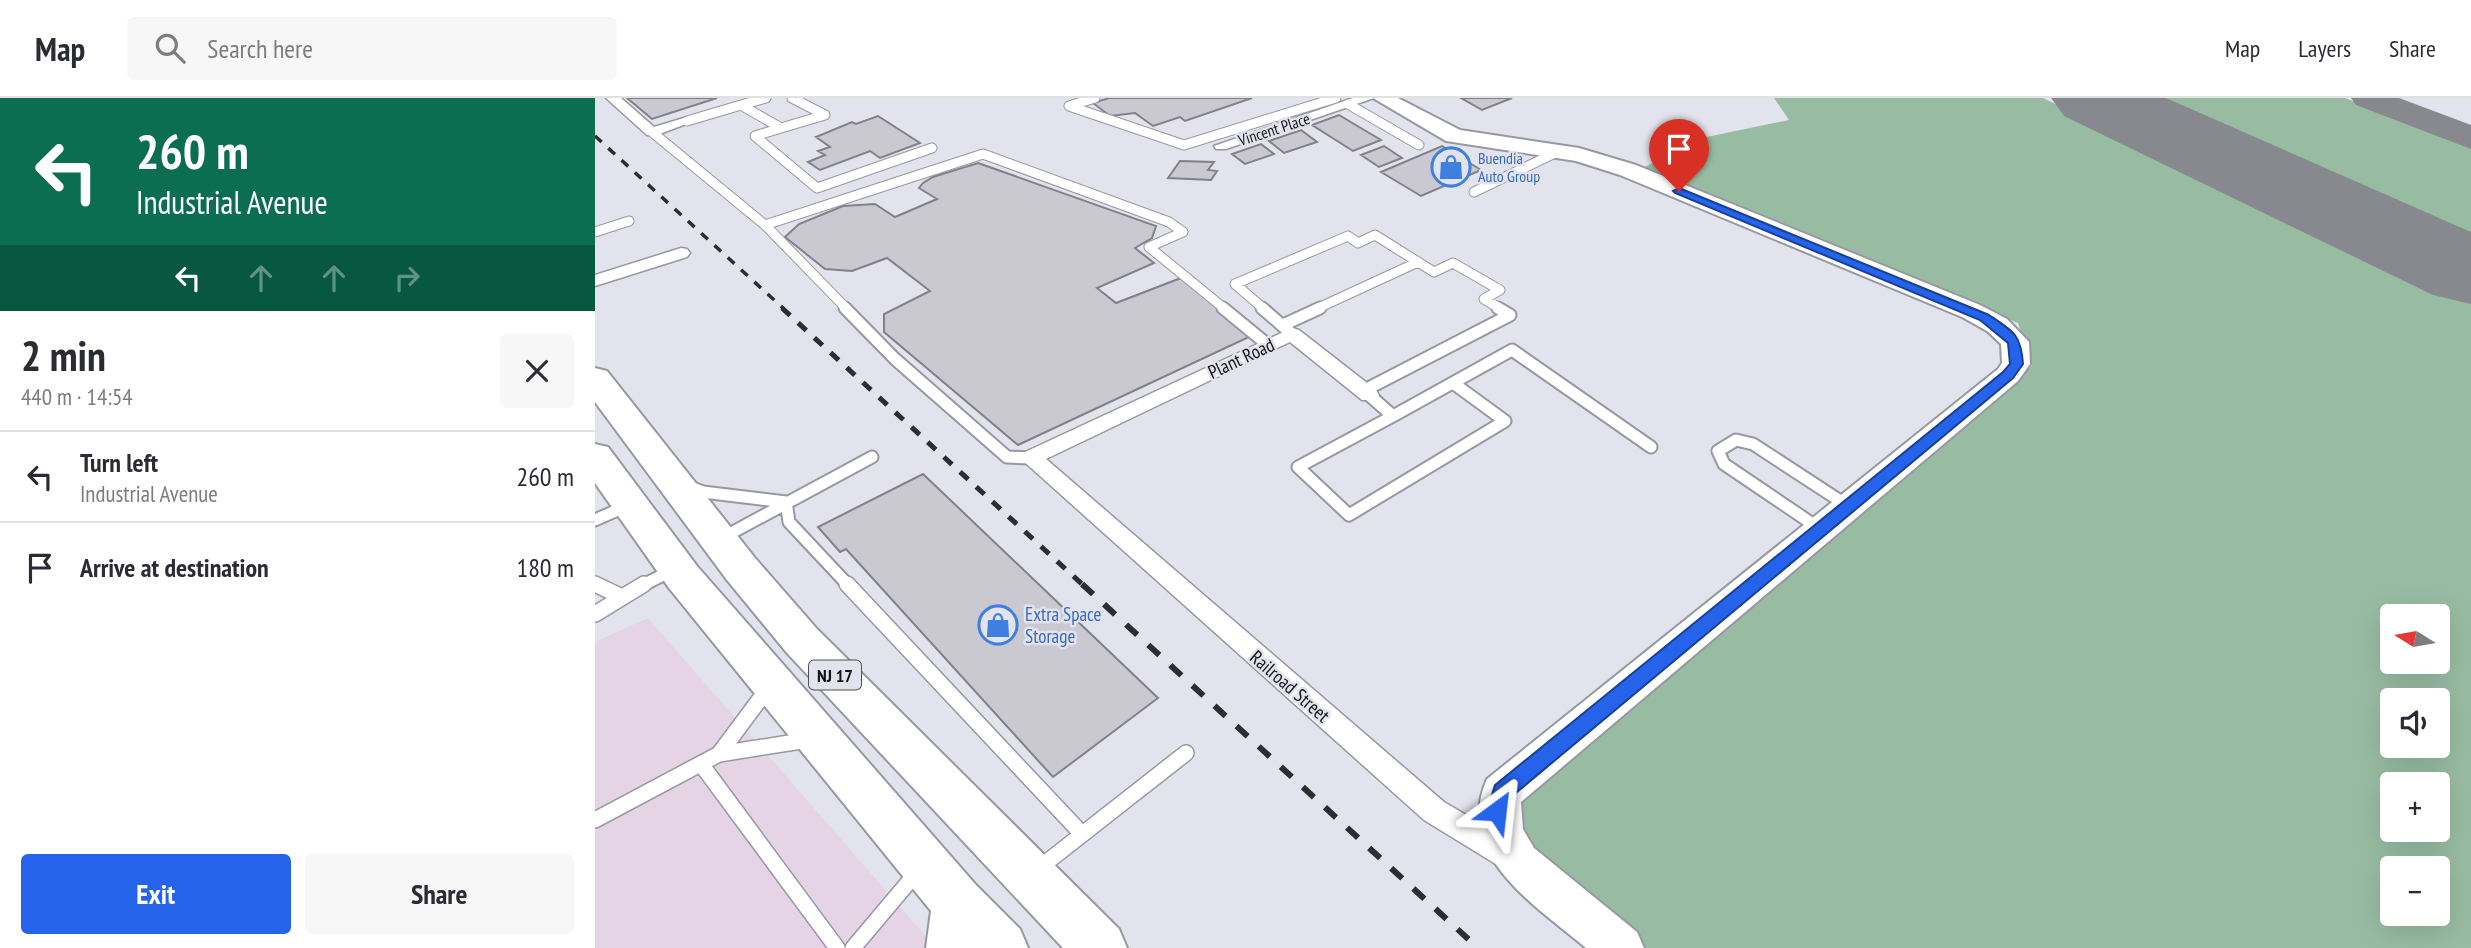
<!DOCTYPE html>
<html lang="en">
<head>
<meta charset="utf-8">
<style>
  :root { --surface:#fff; --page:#f7f7f7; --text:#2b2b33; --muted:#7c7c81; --line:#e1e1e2; --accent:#2563eb }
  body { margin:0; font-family:"PT Sans Narrow",sans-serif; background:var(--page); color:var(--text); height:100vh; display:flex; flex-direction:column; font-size:26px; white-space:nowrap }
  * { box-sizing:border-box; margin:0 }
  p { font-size:23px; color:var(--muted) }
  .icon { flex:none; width:38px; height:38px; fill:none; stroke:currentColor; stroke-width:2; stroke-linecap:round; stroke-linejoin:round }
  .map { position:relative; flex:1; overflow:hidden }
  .sheet { display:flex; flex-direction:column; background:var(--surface); width:595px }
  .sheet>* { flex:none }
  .banner { background:#0b6e4f; color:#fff; overflow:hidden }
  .needle { width:46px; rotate:281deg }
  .tools { position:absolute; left:1785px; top:506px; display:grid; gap:14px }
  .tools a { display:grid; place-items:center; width:70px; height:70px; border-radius:7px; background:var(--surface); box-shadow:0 7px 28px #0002; font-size:35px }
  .pin { position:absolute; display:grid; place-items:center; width:60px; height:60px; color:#fff; margin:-72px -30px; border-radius:50% 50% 50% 0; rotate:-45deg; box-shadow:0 0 7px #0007 }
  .pin .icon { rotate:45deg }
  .me { position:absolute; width:77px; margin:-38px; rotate:30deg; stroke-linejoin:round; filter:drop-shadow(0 0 5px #0008) }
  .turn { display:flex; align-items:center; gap:24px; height:147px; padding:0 21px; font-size:32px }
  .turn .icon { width:91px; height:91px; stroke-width:2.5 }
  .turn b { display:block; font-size:49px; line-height:60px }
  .lanes { display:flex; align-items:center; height:66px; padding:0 21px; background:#0003; justify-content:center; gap:35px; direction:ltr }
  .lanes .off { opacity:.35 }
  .round { display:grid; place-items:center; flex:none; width:74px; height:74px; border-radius:7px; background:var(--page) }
  .overview { display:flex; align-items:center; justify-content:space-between; height:119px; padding:0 21px }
  h1 { font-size:42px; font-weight:700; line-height:52px }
  .cta { display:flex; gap:14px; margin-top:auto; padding:14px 21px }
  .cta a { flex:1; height:80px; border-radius:7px; background:var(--accent); color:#fff; font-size:28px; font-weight:700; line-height:80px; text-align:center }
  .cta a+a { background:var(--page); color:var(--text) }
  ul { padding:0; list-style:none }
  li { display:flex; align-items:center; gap:21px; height:91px; padding:0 21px; border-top:2px solid var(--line) }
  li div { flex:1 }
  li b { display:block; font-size:26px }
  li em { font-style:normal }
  header { display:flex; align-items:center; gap:42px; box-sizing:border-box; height:98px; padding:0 35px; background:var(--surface); border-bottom:2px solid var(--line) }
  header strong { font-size:33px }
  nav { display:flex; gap:38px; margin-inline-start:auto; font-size:24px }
  .search { width:490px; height:63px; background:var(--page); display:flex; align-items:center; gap:18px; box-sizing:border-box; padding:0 24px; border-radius:7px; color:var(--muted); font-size:26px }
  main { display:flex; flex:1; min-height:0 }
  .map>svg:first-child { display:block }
</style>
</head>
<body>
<header>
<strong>Map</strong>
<div class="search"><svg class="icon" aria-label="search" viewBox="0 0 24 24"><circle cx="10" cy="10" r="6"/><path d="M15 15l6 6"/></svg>Search here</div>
<nav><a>Map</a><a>Layers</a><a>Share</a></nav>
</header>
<main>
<section class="sheet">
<div class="banner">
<div class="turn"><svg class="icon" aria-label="left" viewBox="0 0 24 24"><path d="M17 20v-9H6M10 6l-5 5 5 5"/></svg><div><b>260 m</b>Industrial Avenue</div></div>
<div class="lanes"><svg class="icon" aria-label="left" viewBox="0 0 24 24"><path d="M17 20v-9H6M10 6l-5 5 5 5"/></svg><svg class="icon off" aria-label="ahead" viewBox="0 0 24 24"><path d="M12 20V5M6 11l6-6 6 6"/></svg><svg class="icon off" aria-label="ahead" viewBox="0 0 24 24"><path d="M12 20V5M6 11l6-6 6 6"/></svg><svg class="icon off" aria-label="right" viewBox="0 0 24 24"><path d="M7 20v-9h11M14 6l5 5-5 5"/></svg></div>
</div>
<div class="overview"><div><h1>2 min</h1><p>440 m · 14:54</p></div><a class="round"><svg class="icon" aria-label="close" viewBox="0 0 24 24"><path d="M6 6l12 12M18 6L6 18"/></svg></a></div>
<ul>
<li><svg class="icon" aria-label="left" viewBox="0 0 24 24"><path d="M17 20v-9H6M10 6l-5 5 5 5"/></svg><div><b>Turn left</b><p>Industrial Avenue</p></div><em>260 m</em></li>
<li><svg class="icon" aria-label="arrive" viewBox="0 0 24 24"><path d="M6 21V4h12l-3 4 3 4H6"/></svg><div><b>Arrive at destination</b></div><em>180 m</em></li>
</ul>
<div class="cta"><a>Exit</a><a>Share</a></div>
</section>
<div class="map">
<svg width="1876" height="850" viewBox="0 0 1876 850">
  <rect width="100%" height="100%" fill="#e3e3ed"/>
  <path fill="#e4d4e6" d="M53,520L341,850H0V544Z"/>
  <path fill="#98bca2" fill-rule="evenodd" d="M1179,0H1448L1876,205V850H1024L900,747L934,651L1437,268L1423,225L1042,73L1102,41L1194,22ZM1797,518H1843V564H1797ZM1797,602H1843V648H1797ZM1797,686H1843V732H1797ZM1797,770H1843V816H1797Z
    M1547,0H1750L1876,49V147Z"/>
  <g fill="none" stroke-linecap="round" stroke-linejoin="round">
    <path fill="#88888f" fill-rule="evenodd" d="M1756,0H1804L1876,27V51L1761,7Z"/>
    <path fill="#88888f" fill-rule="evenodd" d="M1456,0H1571L1876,134V206L1838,197L1469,18Z"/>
  </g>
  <path fill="#cac8d1" stroke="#828089" stroke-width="2" d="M32,0H122L57,21Z
    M514,0H657L590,23L585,19L558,28L540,15L515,18L498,5Z
    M866,0H917L887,12Z
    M744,17L786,42L758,53L717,27Z
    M283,18L325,45L285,60L275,53L225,72L213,64L230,57L223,53L235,49L221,39L257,24L261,26Z
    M706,32L722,44L689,55L674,43Z
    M666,46L679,56L650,66L637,56Z
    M789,48L807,60L784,69L766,57Z
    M847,48L886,72L826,98L786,74Z
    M585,63L619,64L613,72L622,73L616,82L573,80Z
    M383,65L561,128L557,140L540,150L559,165L502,190L521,205L586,180L656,238L423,347L289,234V216L335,193L292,160L257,173L230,171L190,139L204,126L248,108L280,106L300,119L342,101L324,90L328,85L338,79Z
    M328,376L563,600L458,679L251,451L245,454L223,429Z"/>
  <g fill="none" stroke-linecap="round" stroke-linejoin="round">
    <g stroke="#9898a2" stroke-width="11">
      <path id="lane-far2" d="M500,0L474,8L589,47L741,0
        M753,6L824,47
        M146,7L171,0
        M92,23L146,7L186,30L160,38L222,90L337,50
        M186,30L230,17L197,0
        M57,34L170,127
        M879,94L962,54
        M0,134L34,123
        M252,211L170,127L388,56L574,124L588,134L554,149L630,211
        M669,211L640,186L753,138L763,145L780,137L839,174L858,165L905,192L889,201L906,211
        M721,211L823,164"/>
    </g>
    <g stroke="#9898a2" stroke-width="15">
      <path id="lane-far1" d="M250,210L300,261L412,359L436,360
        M628,210L673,247
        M667,210L697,236
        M688,227L725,210
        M768,293L915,217L903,210
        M774,297L798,318L917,252L1056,349
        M798,318L703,369L754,417L910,323L858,285
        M95,389L108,394L191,404
        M191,404L194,424L254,488
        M0,422L34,407
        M1225,431L1129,366L1123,353L1141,342L1158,346L1253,408
        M127,440L277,359
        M0,486L4,488
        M46,488L78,472"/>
    </g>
    <g stroke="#9898a2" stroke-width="18">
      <path id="lane" d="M0,486L25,498
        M252,486L487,736
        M0,516L49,486
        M124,656L174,589
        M106,666L242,850
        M0,722L124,656L213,642
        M443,771L591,655
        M258,850L323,773"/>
    </g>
    <g stroke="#9898a2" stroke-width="3">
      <path id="street" d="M11,0H26L59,29L92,19L99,23L62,37H52Z
        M758,0H779L631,51H621L619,48Z
        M86,150L92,151L95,155L92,159L0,188V177Z
        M697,230L704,232L781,292L784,297L781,302H767L695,244L451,361L849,704L924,748L929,758L924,768L914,772L904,768L829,722L425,360L428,355Z"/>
    </g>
    <g stroke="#9898a2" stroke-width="4">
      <path id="secondary" d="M778,0H803L865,32L984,50L1041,67L1385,207L1412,221L1434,244L1435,266L1423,283L926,704L928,731L939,750L1042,834L1049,850H991C941,808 858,757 892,681L1403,271L1407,265L1406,246L1392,233L1367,219L1025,77L981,63L851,43Z"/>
    </g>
    <g stroke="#9898a2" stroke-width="4">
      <path id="highway" d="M0,270L12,273L160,460L222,531L524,831L532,850H468L192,555L132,482L0,304Z
        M0,346L13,349L102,468L381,787L425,831L433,850H331L336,813L74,490L0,385Z"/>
    </g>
    <use href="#lane-far2" stroke="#fff" stroke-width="9"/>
    <use href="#lane-far1" stroke="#fff" stroke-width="11"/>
    <use href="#lane" stroke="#fff" stroke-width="15"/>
    <use href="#street" fill="#fff" fill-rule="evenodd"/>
    <use href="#secondary" fill="#fff" fill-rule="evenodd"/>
    <use href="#highway" fill="#fff" fill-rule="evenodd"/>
    <path stroke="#2c2c31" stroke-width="3.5" stroke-dasharray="9 9" stroke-linecap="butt" d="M0,38L189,211"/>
    <path stroke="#2c2c31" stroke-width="5" stroke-dasharray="11 11" stroke-linecap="butt" d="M187,210L489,488"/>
    <path stroke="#2c2c31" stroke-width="6" stroke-dasharray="15 15" stroke-linecap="butt" d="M487,486L883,850"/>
  </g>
  <path fill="#2563eb" stroke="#184099" stroke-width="2" d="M1084,90L1394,217C1418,233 1426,236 1428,266L1418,280L916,699L909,719L902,722L895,719L892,713L900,687L1408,274L1415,266L1413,245L1385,222L1080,95L1078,93Z"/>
  <defs>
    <g id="shop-ring" transform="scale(2.0125)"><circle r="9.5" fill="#e3e3ed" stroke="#3f7fe0" stroke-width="1.5"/><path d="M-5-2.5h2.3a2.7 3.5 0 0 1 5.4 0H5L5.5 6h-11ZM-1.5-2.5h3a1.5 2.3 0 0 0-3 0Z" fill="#3f7fe0"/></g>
  </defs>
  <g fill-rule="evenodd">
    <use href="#shop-ring" x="856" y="69"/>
    <use href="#shop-ring" x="403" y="527"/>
  </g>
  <g text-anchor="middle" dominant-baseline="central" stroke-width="5" stroke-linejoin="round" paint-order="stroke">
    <g font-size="16" fill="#131317" stroke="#e3e3ed">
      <text transform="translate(679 31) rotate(-18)">Vincent Place</text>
    </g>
    <g font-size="16" fill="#366cbe" stroke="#e3e3ed" text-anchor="start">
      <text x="883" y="60">Buendia<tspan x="883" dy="18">Auto Group</tspan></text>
    </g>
    <rect fill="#e3e3ed" stroke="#515157" stroke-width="2" x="214" y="562.5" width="52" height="29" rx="5"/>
    <g font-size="18" font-weight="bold" fill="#131317">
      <text x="240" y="577">NJ 17</text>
    </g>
    <g font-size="19" fill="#131317" stroke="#e3e3ed">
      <text transform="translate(646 260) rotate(-25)">Plant Road</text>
      <text transform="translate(695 588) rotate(41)">Railroad Street</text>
    </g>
    <g font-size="19" fill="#366cbe" stroke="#e3e3ed" text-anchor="start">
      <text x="430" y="516">Extra Space<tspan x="430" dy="22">Storage</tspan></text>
    </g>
  </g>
</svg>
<div class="tools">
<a><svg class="needle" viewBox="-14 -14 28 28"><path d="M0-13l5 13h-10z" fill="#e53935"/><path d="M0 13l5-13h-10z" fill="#7c7c81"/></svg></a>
<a><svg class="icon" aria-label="sound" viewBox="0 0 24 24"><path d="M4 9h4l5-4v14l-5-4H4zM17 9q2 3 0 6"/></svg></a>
<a>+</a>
<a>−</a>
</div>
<div class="pin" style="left:1084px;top:93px;background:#d93025"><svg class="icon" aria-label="arrive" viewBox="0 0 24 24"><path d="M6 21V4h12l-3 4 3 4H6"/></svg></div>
<svg class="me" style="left:902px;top:713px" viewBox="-20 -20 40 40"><path d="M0-17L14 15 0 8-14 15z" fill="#2563eb" stroke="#fff" stroke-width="4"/></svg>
</div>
</main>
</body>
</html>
